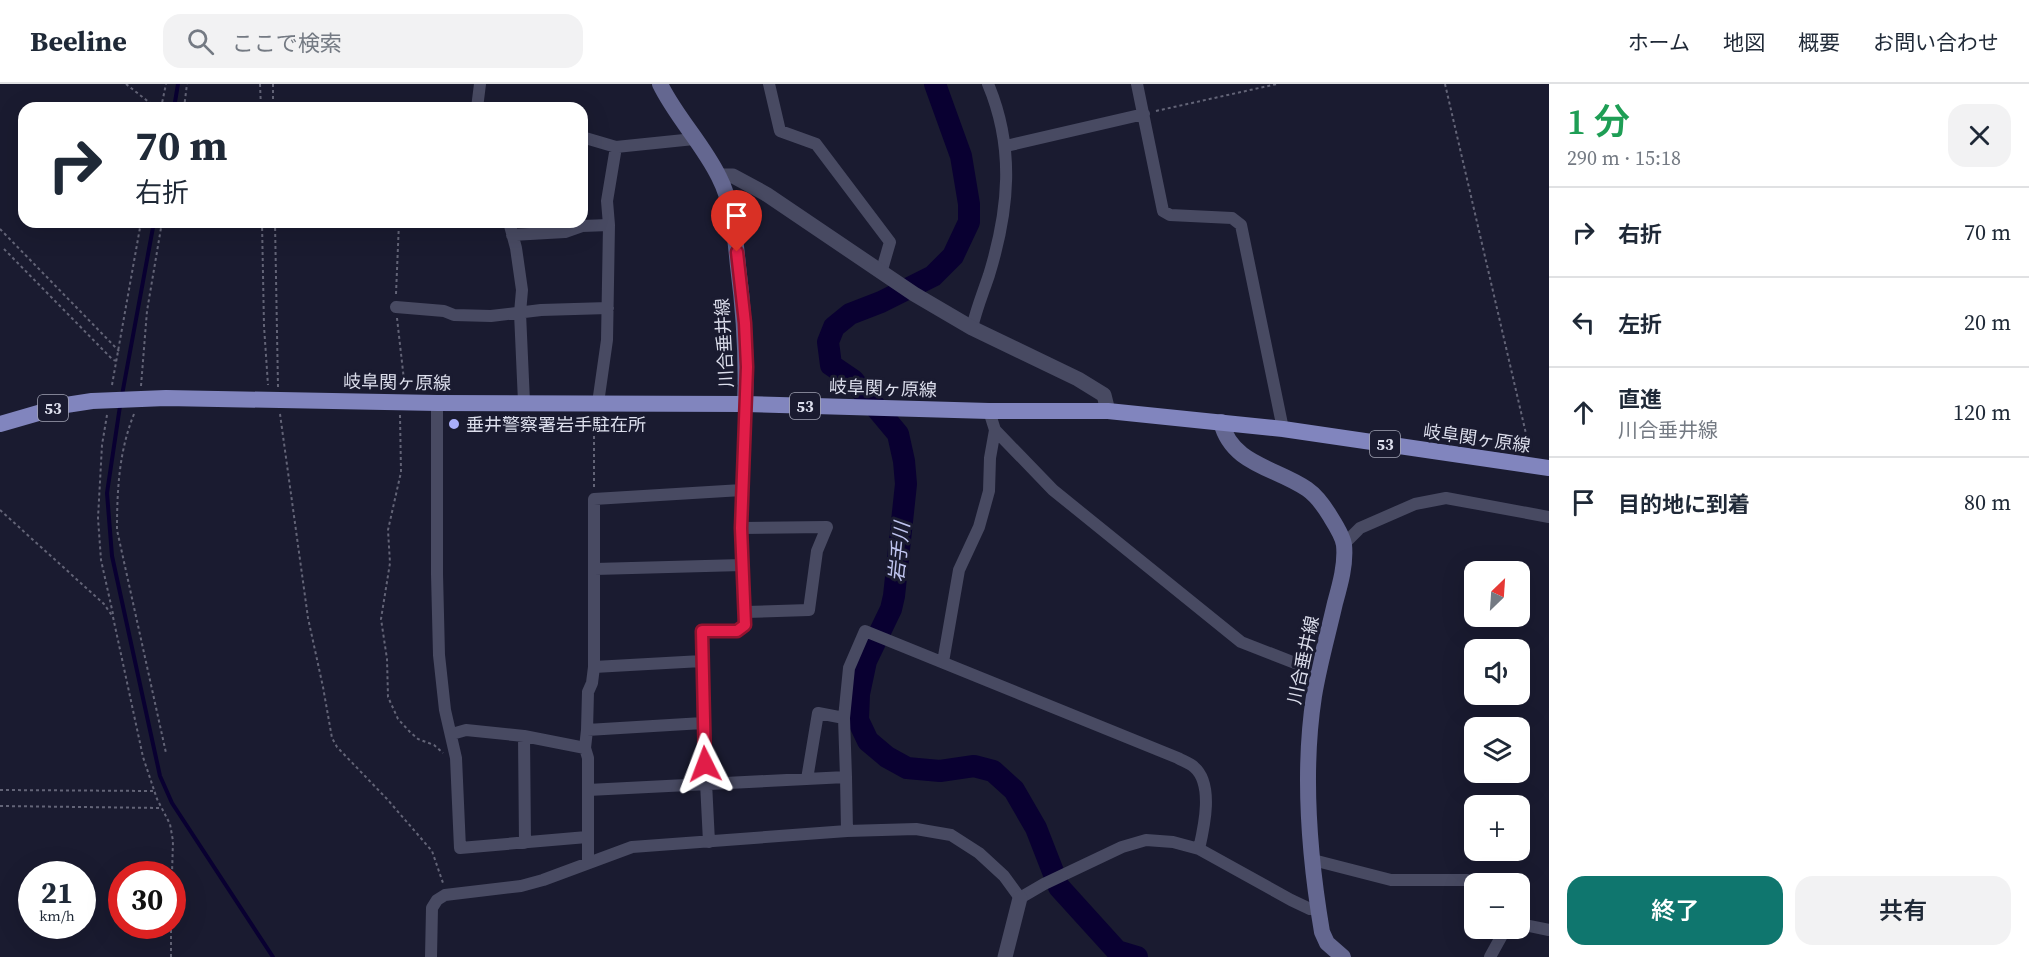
<!DOCTYPE html>
<html lang="ja">
<head>
<meta charset="utf-8">
<style>
  :root { --surface:#fff; --page:#f2f2f3; --text:#1f2937; --muted:#747a83; --line:#e0e1e3; --accent:#0f766e }
  body { margin:0; font-family:"Source Serif 4","Noto Sans JP",serif; background:var(--page); color:var(--text); height:100vh; display:flex; flex-direction:column; font-size:22px; white-space:nowrap }
  * { box-sizing:border-box; margin:0 }
  p { font-size:20px; color:var(--muted) }
  .icon { flex:none; width:33px; height:33px; fill:none; stroke:currentColor; stroke-width:2; stroke-linecap:round; stroke-linejoin:round }
  .map { position:relative; flex:1; overflow:hidden }
  .details { display:flex; flex-direction:column; background:var(--surface); width:480px }
  .details>* { flex:none }
  .hud { position:absolute; left:18px; top:18px; width:570px; height:126px; border-radius:18px; box-shadow:0 6px 24px #0002; background:#fff; color:var(--text); overflow:hidden }
  .needle { width:39px; rotate:25deg }
  .controls { position:absolute; left:1464px; top:477px; display:grid; gap:12px }
  .controls a { display:grid; place-items:center; width:66px; height:66px; border-radius:12px; background:var(--surface); box-shadow:0 6px 24px #0002; font-size:30px }
  .speed { position:absolute; left:18px; top:777px; display:flex; gap:12px; font-size:30px; font-weight:700; text-align:center }
  .speed>* { display:grid; place-content:center; width:78px; height:78px; border-radius:50%; background:var(--surface); box-shadow:0 6px 24px #0002; line-height:1 }
  .speed small { font-size:15px; font-weight:400 }
  .speed .limit { border:9px solid #d22; background:#fff; color:#111 }
  .pin { position:absolute; display:grid; place-items:center; width:51px; height:51px; color:#fff; margin:-62px -26px; border-radius:50% 50% 50% 0; rotate:-45deg; box-shadow:0 0 6px #0007 }
  .pin .icon { rotate:45deg }
  .me { position:absolute; width:66px; margin:-33px; rotate:357deg; stroke-linejoin:round; filter:drop-shadow(0 0 4px #0008) }
  .turn { display:flex; align-items:center; gap:21px; height:126px; padding:0 18px; font-size:27px }
  .turn .icon { width:78px; height:78px; stroke-width:2.5 }
  .turn b { display:block; font-size:42px; line-height:51px }
  .round { display:grid; place-items:center; flex:none; width:63px; height:63px; border-radius:18px; background:var(--page) }
  .summary { display:flex; align-items:center; justify-content:space-between; height:102px; padding:0 18px }
  h1 { font-size:36px; font-weight:600; line-height:45px; color:#1e9e55 }
  .action { display:flex; gap:12px; margin-top:auto; padding:12px 18px }
  .action a { flex:1; height:69px; border-radius:18px; background:var(--accent); color:#fff; font-size:24px; font-weight:600; line-height:69px; text-align:center }
  .action a+a { background:var(--page); color:var(--text) }
  ul { padding:0; list-style:none }
  li { display:flex; align-items:center; gap:18px; height:90px; padding:0 18px; border-top:2px solid var(--line) }
  li div { flex:1 }
  li b { display:block; font-size:22px }
  li em { font-style:normal }
  header { display:flex; align-items:center; gap:36px; box-sizing:border-box; height:84px; padding:0 30px; background:var(--surface); border-bottom:2px solid var(--line) }
  header strong { font-size:28px }
  nav { display:flex; gap:33px; margin-inline-start:auto; font-size:21px }
  .search { width:420px; height:54px; background:var(--page); display:flex; align-items:center; gap:15px; box-sizing:border-box; padding:0 21px; border-radius:18px; color:var(--muted); font-size:22px }
  main { display:flex; flex:1; min-height:0 }
  .map>svg:first-child { display:block }
</style>
</head>
<body>
<header>
<strong>Beeline</strong>
<div class="search"><svg class="icon" aria-label="search" viewBox="0 0 24 24"><circle cx="10" cy="10" r="6"/><path d="M15 15l6 6"/></svg>ここで検索</div>
<nav><a>ホーム</a><a>地図</a><a>概要</a><a>お問い合わせ</a></nav>
</header>
<main>
<div class="map">
<svg width="1549" height="873" viewBox="0 0 1549 873">
  <rect width="100%" height="100%" fill="#1a1b30"/>
  <g fill="none" stroke-linecap="round" stroke-linejoin="round">
    <path stroke="#090031" stroke-width="4" d="M174,24L178,0
      M122,311L154,138
      M120,322L107,409L112,472L160,692L172,719L273,873"/>
    <path stroke="#090031" stroke-width="22" d="M935,0L961,72L969,120V138L953,172L933,192L881,218L850,230L834,243L828,258L831,281L853,296L898,350L904,377L906,400L894,512L891,525L866,577L859,610L858,636L868,657L887,673L907,684L940,687L974,682L993,687L1014,706L1036,744L1059,803L1117,867L1137,873"/>
    <path stroke="#636477" stroke-width="2" stroke-dasharray="3 3" stroke-linecap="butt" d="M126,0L150,19L168,24
      M260,0L261,24
      M273,0V24
      M1445,0L1530,367
      M161,24L166,0
      M184,24L187,0
      M1156,27L1277,0
      M262,138L264,242L268,301
      M275,138L278,303
      M0,145L119,267
      M4,165L113,276L117,277
      M396,210L399,138
      M397,234L405,305
      M112,301L141,138
      M141,302L147,227L162,138
      M134,330C119,367 117,406 117,446L166,669
      M280,330L308,534L323,603L332,654L337,663L387,715L432,767L443,799
      M107,331L102,361L98,434L101,476L113,530
      M400,331L401,388L388,446L390,479L381,535L387,575L388,613L398,635L410,648L418,655L434,661L443,669
      M594,334V403
      M0,426L104,520L113,533L143,673L157,715L170,740L173,757L172,790
      M0,706L154,707
      M0,722L162,724
      M171,873V842"/>
    <path stroke="#484a62" stroke-width="12" d="M769,0L780,47L816,60L890,158L881,189
      M1137,0L1163,127L1170,131L1232,134L1241,141L1283,345
      M477,24L480,0
      M582,53L616,63L694,55
      M1006,62L1144,30
      M509,138L516,164L522,206L520,229L524,318
      M512,151L565,148L582,142L609,141
      M396,223L444,227L454,231L491,232L541,226L608,224
      M972,244C976,226 983,209 989,191C1009,126 1015,64 988,0
      M437,319V490L439,571L445,626L456,674L460,764L587,753
      M598,319L607,256L609,141L607,117L616,63
      M989,327L995,346L1053,406L1241,558L1318,588
      M741,444L827,443L817,467L809,526L745,528
      M1344,460L1360,444L1415,420L1446,414L1549,433
      M595,485L742,481
      M702,577L594,583V415L742,406
      M943,578L959,486L979,443L989,407L990,374L995,346
      M587,646L588,608L592,599L594,583
      M452,650L466,646L524,652L585,664
      M524,652L525,759
      M846,693L844,634L849,584L865,547L1178,674C1183,677 1190,679 1194,683C1214,700 1204,743 1199,765
      M807,695L818,629L844,634
      M588,706L846,693L847,747
      M709,758L703,639L702,547H737L745,541L741,444L745,320
      M1313,776L1391,796H1467L1474,800
      M588,778V674L585,664L587,646L703,639
      M1520,840L1549,846
      M431,873L432,824L437,816L445,811L521,802L543,796L632,763L847,747L916,745L951,751L979,769L1004,792L1020,814L1044,800L1122,763L1146,756L1173,758L1199,765L1291,816L1310,825H1318
      M1490,873L1506,844"/>
    <path stroke="#484a62" stroke-width="15" d="M719,92H733L766,110L914,210L972,244L1078,295L1104,311L1108,327
      M1005,873L1020,814"/>
    <path stroke="#646790" stroke-width="16" d="M660,0C676,33 703,60 719,93C733,120 735,152 738,182C744,229 747,274 745,320
      M1221,338C1232,381 1275,383 1307,405C1317,412 1324,422 1330,432C1335,440 1343,452 1344,461C1346,480 1340,501 1335,519C1328,550 1319,581 1314,612C1302,690 1309,771 1322,848L1327,859L1343,873"/>
    <path stroke="#8185be" stroke-width="16" d="M0,340L66,321L92,317L166,314L437,319L745,320L989,327H1108L1283,345L1549,384"/>
  </g>
  <g fill="none" stroke-linecap="round" stroke-linejoin="round">
    <g stroke="#92132f" stroke-width="15">
      <path id="route" d="M705,680L702,547H737L745,541L741,444L747,283L745,239L737,168"/>
    </g>
    <use href="#route" stroke="#e11d48" stroke-width="10"/>
  </g>
  <circle fill="#aaaffb" stroke="#1a1b30" stroke-width="2" cx="454" cy="340" r="6"/>
  <g text-anchor="middle" dominant-baseline="central" stroke-width="6" stroke-linejoin="round" paint-order="stroke">
    <g fill="#1a1b30" stroke="#a2a4b4" stroke-width="1.5">
      <rect x="790" y="309" width="30" height="26" rx="4.5"/>
      <rect x="38" y="311" width="30" height="26" rx="4.5"/>
      <rect x="1370" y="347" width="30" height="26" rx="4.5"/>
    </g>
    <g font-size="16" font-weight="bold" fill="#dcdeec">
      <text x="805" y="322">53</text>
      <text x="53" y="324">53</text>
      <text x="1385" y="360">53</text>
    </g>
    <g font-size="18" fill="#dcdeec" stroke="#1a1b30">
      <text transform="translate(724 259) rotate(-93)">川合垂井線</text>
      <text transform="translate(397 298) rotate(1)">岐阜関ヶ原線</text>
      <text transform="translate(883 304) rotate(2)">岐阜関ヶ原線</text>
      <text transform="translate(1477 354) rotate(8)">岐阜関ヶ原線</text>
      <text transform="translate(1303 576) rotate(-78)">川合垂井線</text>
    </g>
    <g font-size="18" fill="#dcdeec" stroke="#1a1b30" text-anchor="start">
      <text x="466" y="340">垂井警察署岩手駐在所</text>
    </g>
    <g font-size="20" font-style="italic" fill="#bec3ee" stroke="#1a1b30">
      <text transform="translate(899 468) rotate(-84)">岩手川</text>
    </g>
  </g>
</svg>
<div class="controls">
<a><svg class="needle" viewBox="-14 -14 28 28"><path d="M0-13l5 13h-10z" fill="#e53935"/><path d="M0 13l5-13h-10z" fill="#747a83"/></svg></a>
<a><svg class="icon" aria-label="sound" viewBox="0 0 24 24"><path d="M4 9h4l5-4v14l-5-4H4zM17 9q2 3 0 6"/></svg></a>
<a><svg class="icon" aria-label="layers" viewBox="0 0 24 24"><path d="M12 4l9 5-9 5-9-5zM3 14l9 5 9-5"/></svg></a>
<a>+</a>
<a>−</a>
</div>
<div class="speed"><div>21<small>km/h</small></div><div class="limit">30</div></div>
<div class="pin" style="left:737px;top:168px;background:#d93025"><svg class="icon" aria-label="arrive" viewBox="0 0 24 24"><path d="M6 21V4h12l-3 4 3 4H6"/></svg></div>
<svg class="me" style="left:705px;top:680px" viewBox="-20 -20 40 40"><path d="M0-17L14 15 0 8-14 15z" fill="#e11d48" stroke="#fff" stroke-width="4"/></svg>
<div class="hud">
<div class="turn"><svg class="icon" aria-label="right" viewBox="0 0 24 24"><path d="M7 20v-9h11M14 6l5 5-5 5"/></svg><div><b>70 m</b>右折</div></div>
</div>
</div>
<section class="details">
<div class="summary"><div><h1>1 分</h1><p>290 m · 15:18</p></div><a class="round"><svg class="icon" aria-label="close" viewBox="0 0 24 24"><path d="M6 6l12 12M18 6L6 18"/></svg></a></div>
<ul>
<li><svg class="icon" aria-label="right" viewBox="0 0 24 24"><path d="M7 20v-9h11M14 6l5 5-5 5"/></svg><div><b>右折</b></div><em>70 m</em></li>
<li><svg class="icon" aria-label="left" viewBox="0 0 24 24"><path d="M17 20v-9H6M10 6l-5 5 5 5"/></svg><div><b>左折</b></div><em>20 m</em></li>
<li><svg class="icon" aria-label="ahead" viewBox="0 0 24 24"><path d="M12 20V5M6 11l6-6 6 6"/></svg><div><b>直進</b><p>川合垂井線</p></div><em>120 m</em></li>
<li><svg class="icon" aria-label="arrive" viewBox="0 0 24 24"><path d="M6 21V4h12l-3 4 3 4H6"/></svg><div><b>目的地に到着</b></div><em>80 m</em></li>
</ul>
<div class="action"><a>終了</a><a>共有</a></div>
</section>
</main>
</body>
</html>
